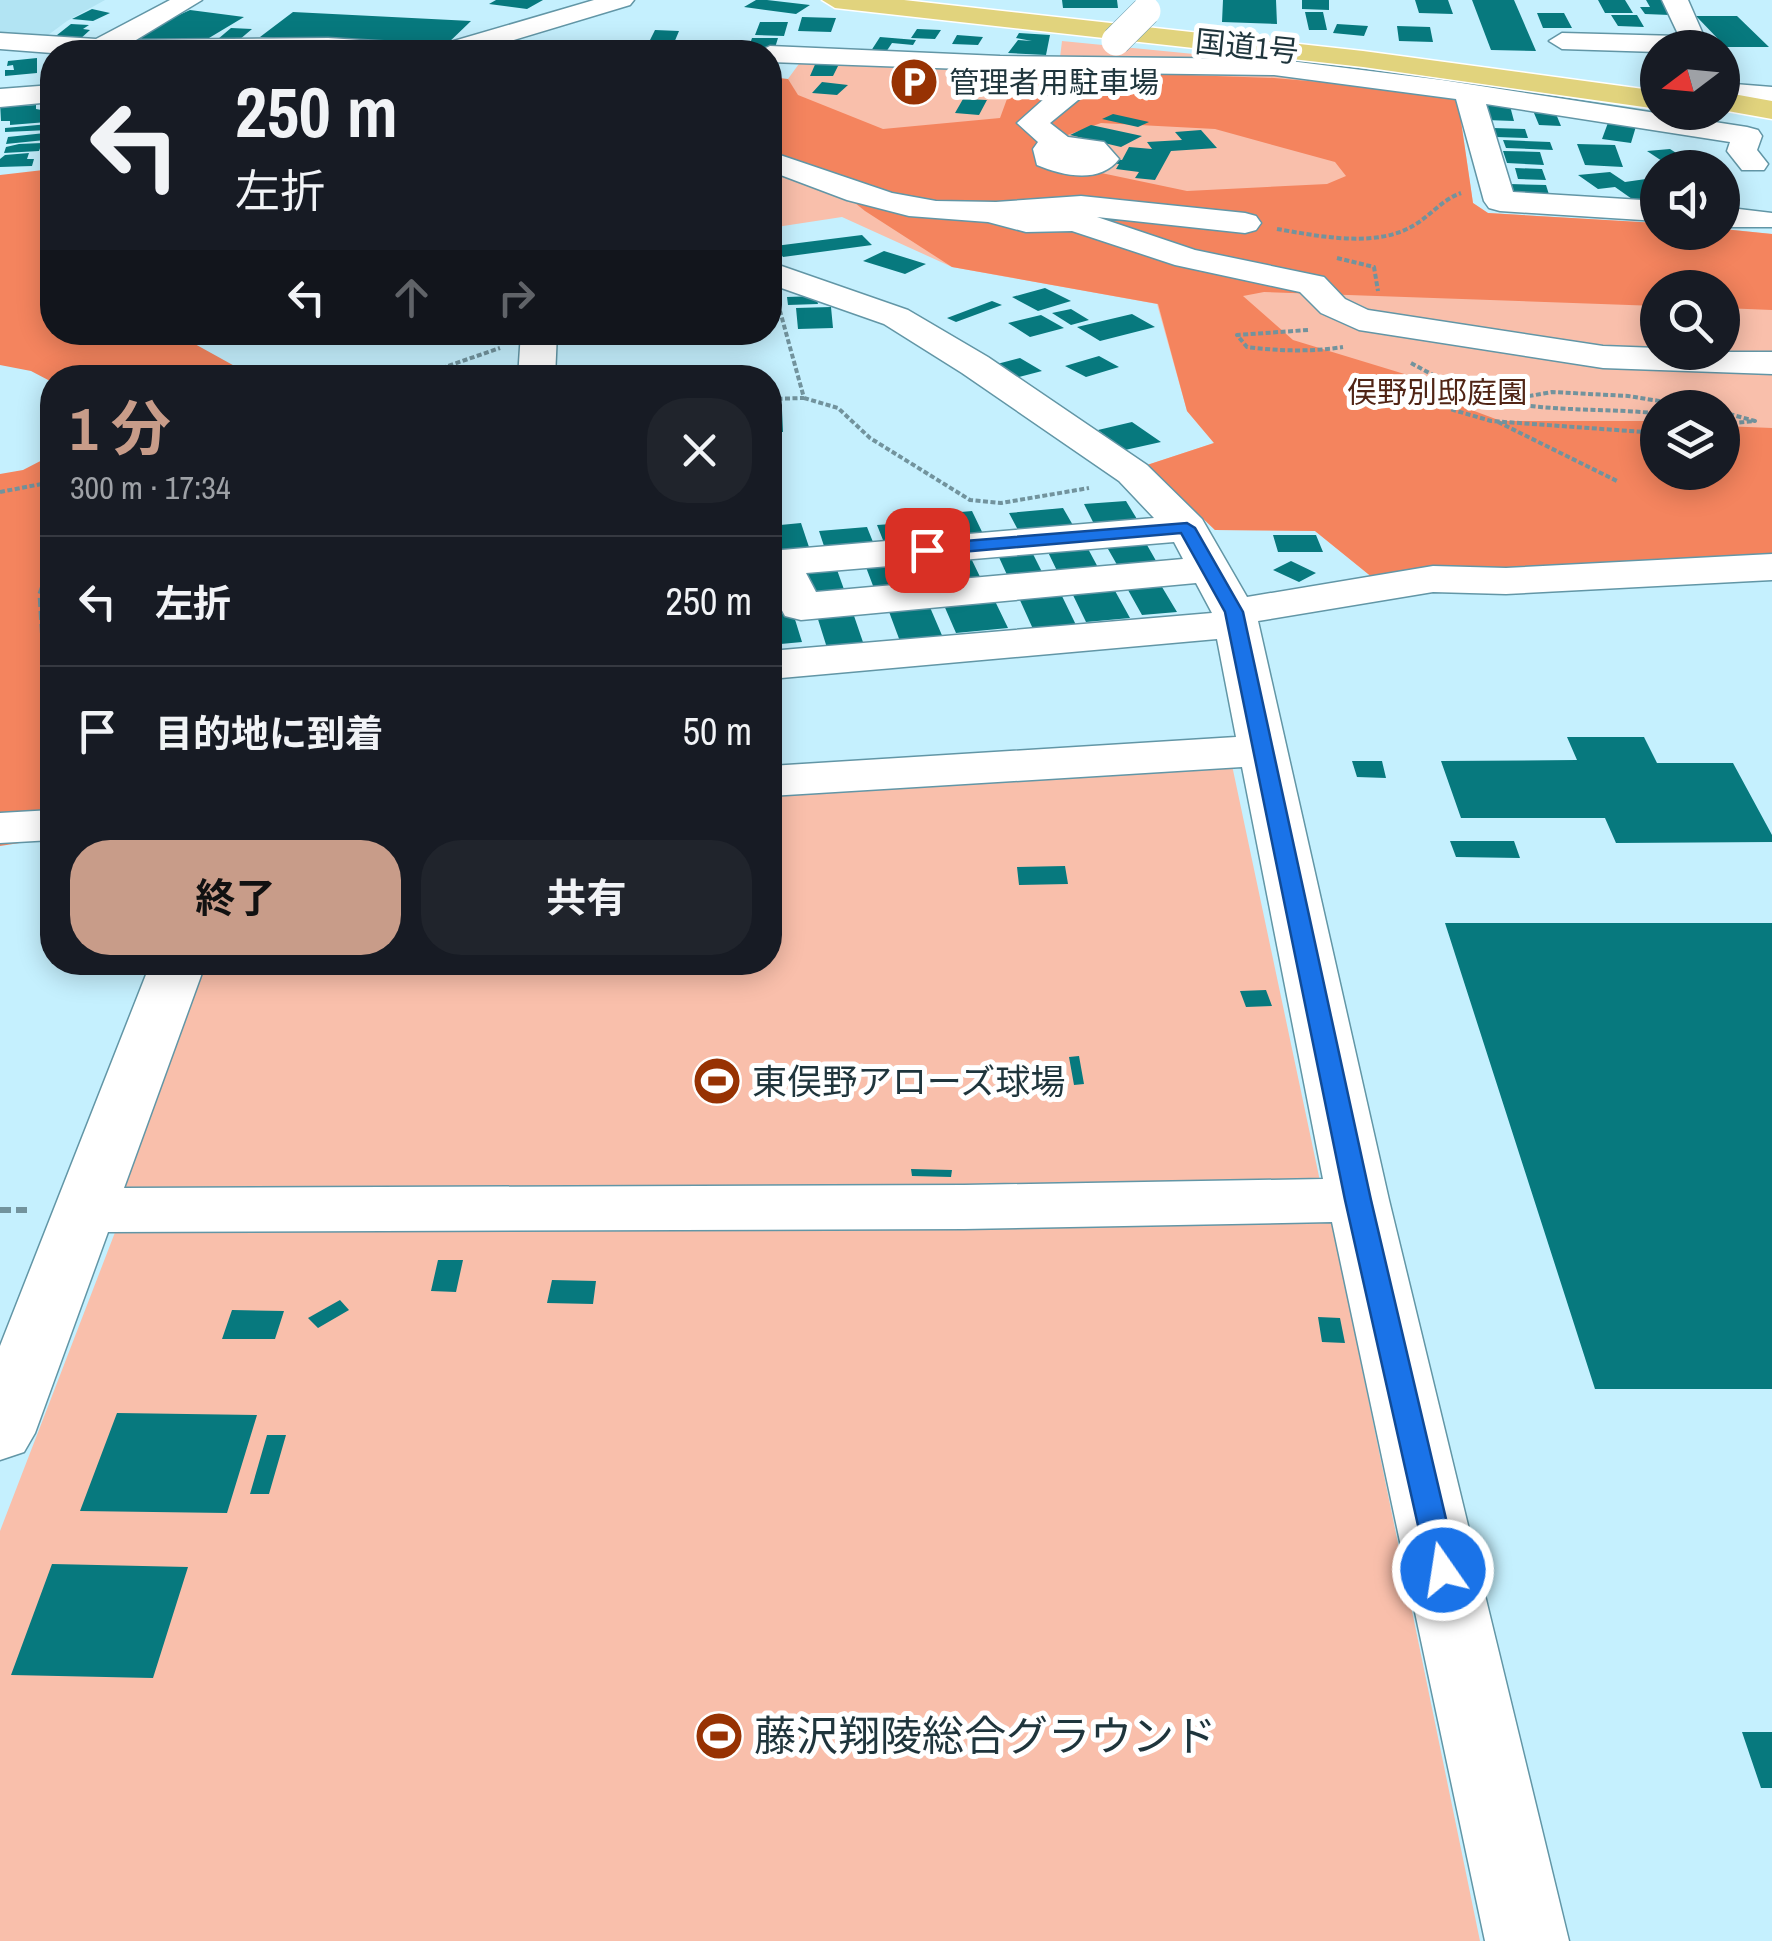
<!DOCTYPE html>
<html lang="ja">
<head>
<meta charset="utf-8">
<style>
  :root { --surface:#171b24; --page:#20242c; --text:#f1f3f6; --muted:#9ea1a6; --line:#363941; --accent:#c89c89 }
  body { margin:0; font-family:"Archivo Narrow","Noto Sans JP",sans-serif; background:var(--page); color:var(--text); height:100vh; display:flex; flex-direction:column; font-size:38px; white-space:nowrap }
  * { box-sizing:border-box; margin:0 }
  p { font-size:32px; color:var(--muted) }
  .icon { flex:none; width:55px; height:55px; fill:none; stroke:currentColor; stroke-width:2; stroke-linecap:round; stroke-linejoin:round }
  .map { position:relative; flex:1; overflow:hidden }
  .details { position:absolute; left:40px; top:365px; width:742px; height:610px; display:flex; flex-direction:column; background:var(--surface); border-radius:40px; box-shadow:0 5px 25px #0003 }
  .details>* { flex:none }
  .guide { position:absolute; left:40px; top:40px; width:742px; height:305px; border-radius:40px; box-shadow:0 5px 25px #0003; background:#171b24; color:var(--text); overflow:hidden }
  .needle { width:65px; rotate:254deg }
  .buttons { position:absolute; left:1640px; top:30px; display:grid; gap:20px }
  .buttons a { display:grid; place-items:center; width:100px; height:100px; border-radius:50%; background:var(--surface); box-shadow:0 5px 25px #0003; font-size:50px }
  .pin { position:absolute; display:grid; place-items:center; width:85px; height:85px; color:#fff; margin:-42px; border-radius:20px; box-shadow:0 5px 15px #0006 }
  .me { position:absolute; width:110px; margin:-55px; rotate:347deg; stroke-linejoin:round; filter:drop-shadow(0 0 8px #0008) }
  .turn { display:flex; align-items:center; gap:35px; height:210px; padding:0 30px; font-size:45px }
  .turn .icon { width:130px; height:130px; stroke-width:2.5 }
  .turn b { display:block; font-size:70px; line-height:85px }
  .lanes { display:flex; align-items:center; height:95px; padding:0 30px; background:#0003; justify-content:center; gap:50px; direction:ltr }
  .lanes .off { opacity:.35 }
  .round { display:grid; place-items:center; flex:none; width:105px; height:105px; border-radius:40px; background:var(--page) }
  .head { display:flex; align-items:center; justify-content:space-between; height:170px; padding:0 30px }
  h1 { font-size:60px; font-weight:700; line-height:75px; color:var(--accent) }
  .button { display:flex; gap:20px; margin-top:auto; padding:20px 30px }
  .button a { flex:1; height:115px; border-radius:40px; background:var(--accent); color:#111; font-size:40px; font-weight:700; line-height:115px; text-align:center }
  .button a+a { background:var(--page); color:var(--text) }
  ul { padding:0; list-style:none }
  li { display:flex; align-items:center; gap:30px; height:130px; padding:0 30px; border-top:2px solid var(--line) }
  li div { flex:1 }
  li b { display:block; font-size:38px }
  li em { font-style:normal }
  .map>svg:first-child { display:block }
</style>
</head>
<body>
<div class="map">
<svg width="1772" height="1941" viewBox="0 0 1772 1941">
  <rect width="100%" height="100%" fill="#c5f0fe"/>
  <path fill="#b2e4f3" d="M0,0H105L67,21L40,41L0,38Z"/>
  <path fill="#f9bfab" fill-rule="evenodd" d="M1062,41L1204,55L1457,94L1473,203L1488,213L1657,223L1658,232H1722L1723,229L1772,234V557L1378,582L1315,531L1215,530L1147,465L1214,443L1187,411L1157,304L952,267L842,217L770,228V82L785,83L804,57L1059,66ZM1658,288H1722V352H1658ZM1658,408H1722V472H1658Z
    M1229,751L1324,1200L85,1210L179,963L770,962V781Z
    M119,1222L1332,1223L1480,1941H0V1531Z"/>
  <path fill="#f4845e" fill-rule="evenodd" d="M1018,69L1274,78L1457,94L1473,203L1488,213L1657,223L1658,232H1722L1723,229L1772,234V310L1723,308L1722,288H1658L1657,306L1264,292L1243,296L1293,340L1411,376L1461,406L1501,421H1657L1658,472H1722L1723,426L1772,428V557L1378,582L1315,531L1215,530L1147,465L1214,443L1187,411L1158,304L952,267L865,211L814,170L770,153V77L788,79L798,95L883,129L1000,118ZM1101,123L1215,129L1335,162L1346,176L1327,184L1187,191L1087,170L1040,145Z
    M52,169V332L203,333L184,338L240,369L235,377L52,378V382L31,371L0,365V175Z
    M52,455V838L0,846V474L23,470Z"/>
  <path fill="#07797e" d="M496,0H543L527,9L489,4Z
    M756,0H767L810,5L796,14L744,7Z
    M1062,0H1117L1118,8H1063Z
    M1223,0H1276L1277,24L1222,22Z
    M1302,0H1329V10L1302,9Z
    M1415,0H1448L1453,14L1419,13Z
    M1472,0H1514L1536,51L1491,50Z
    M1598,0H1625L1633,13H1605Z
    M1646,0H1667L1670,15L1645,14L1640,7H1650Z
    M92,9L110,13L93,21L72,19Z
    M190,10L244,17L199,44L113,45Z
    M293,12L471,21L444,47L260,37Z
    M1305,12H1323L1327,30H1309Z
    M1537,13H1564L1572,28H1543Z
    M1611,15H1637L1644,27L1618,26Z
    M1696,16H1737L1769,47H1710L1705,42H1721Z
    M802,17L836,18L831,32L798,31Z
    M760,22H788L784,36L755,35Z
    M71,24L89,25L83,29L90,30L79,40L52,39Z
    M1337,24L1368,26L1364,36L1333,33Z
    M1397,26L1430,27L1433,42L1399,41Z
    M231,28L252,29L239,40L218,39Z
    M917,29L941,30L935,39L911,38Z
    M655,30L679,31L674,43L649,42Z
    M1019,33L1050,35L1046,55L1008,53L1018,40L1032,41L1016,38Z
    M957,35L983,37L978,45L952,44Z
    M880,37L916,40L913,45L892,43L884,55L869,54Z
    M752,38H778L774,51L748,50Z
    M37,58V73L5,76V70H14L13,65L7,66L8,61Z
    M817,60L840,62L833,76H810Z
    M978,69L1005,71L997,85L971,84Z
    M822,82L848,85L837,95L812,93Z
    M963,99L987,100L979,115L955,113Z
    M22,101V106L36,105V109L47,111V122L10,125V121H1L0,102Z
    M1482,105L1510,106L1514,121L1486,120Z
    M1534,113L1556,114L1561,126L1539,125Z
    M1113,114L1149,122L1138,127L1102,119Z
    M1609,120L1637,123L1631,143L1602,139Z
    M49,124V130L5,132V128Z
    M1091,125L1142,136L1121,147L1070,135Z
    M1493,128L1525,129L1528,138L1496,137Z
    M1201,130L1217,148L1171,151L1155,180L1135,178L1139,172L1116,169L1119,164L1097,162L1099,157L1122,160L1129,147L1152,149L1147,142L1182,140L1175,132Z
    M45,133V140L6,144L8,137Z
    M1503,140L1550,142L1553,150L1506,148Z
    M42,143L39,151L4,153L6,147L19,144Z
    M1577,144L1615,145L1623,167L1585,165Z
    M1670,149L1695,165L1671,167L1647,151Z
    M1503,151L1540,152L1544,165L1507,163Z
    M29,153L27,159H34L32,166L0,167V159L5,155Z
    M1515,168L1542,169L1546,180L1518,179Z
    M1610,172L1625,182L1646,179L1658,187V204L1642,206L1615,187L1598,189L1578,175Z
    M1510,184L1546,185L1551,201L1515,200Z
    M862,235L872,245L783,257L775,246Z
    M884,251L926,264L905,274L863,261Z
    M1045,288L1071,301L1038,311L1012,297Z
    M816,296L818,304L788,305L787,297Z
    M992,301L1002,305L956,322L947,318Z
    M831,307L833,328L798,329L796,308Z
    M1071,309L1089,320L1071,325L1052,313Z
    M1132,314L1155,327L1100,341L1077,327Z
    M1041,315L1064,328L1030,337L1008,323Z
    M1099,356L1119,367L1086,377L1065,366Z
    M1020,358L1042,371L1019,377L997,364Z
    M782,410L783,432H770V411Z
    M1132,422L1161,442L1125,450L1098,430Z
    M1126,501L1140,524L1096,528L1084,504Z
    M1063,508L1074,527L1019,532L1009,513Z
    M972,511L985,538L951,541L939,514Z
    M920,522L928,541L885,545L877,525Z
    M801,523L811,553L774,556L770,526Z
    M867,527L875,547L826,552L819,531Z
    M1273,535H1316L1323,552H1278Z
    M1143,538L1159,566L1120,570L1104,542Z
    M1086,545L1101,573L1060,577L1046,548Z
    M1031,550L1043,574L1008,577L997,553Z
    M969,554L982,581L938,585L926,558Z
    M910,559L922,587L875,591L864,562Z
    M1291,561L1316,573L1299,582L1273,570Z
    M836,567L846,595L813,598L803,570Z
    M1162,587L1177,612L1142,615L1128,590Z
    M1114,589L1130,618L1086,622L1072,593Z
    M1061,594L1076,625L1033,629L1019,598Z
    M994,599L1008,628L956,633L943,603Z
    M929,605L944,640L901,644L888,609Z
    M852,610L865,648L828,651L816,613Z
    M793,613L802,642L770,645V615Z
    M1567,737H1644L1657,763H1733L1772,835V842L1616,843L1605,818H1461L1441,761L1577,760Z
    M1352,761H1382L1386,778L1357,777Z
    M1450,841H1514L1520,858L1456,857Z
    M1065,866L1068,884L1019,885L1017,867Z
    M1445,923H1772V1389H1595Z
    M1266,990L1272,1006L1246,1007L1240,991Z
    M1079,1056L1084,1084L1074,1085L1069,1057Z
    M911,1169L952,1170L951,1177L912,1176Z
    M438,1260H463L456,1292L431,1291Z
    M552,1280L596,1281L593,1304L547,1303Z
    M340,1300L349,1310L318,1328L308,1318Z
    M232,1310L284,1311L275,1339H222Z
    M1318,1317L1340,1318L1345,1343L1322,1342Z
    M117,1413L257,1415L227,1513L80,1511Z
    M267,1435H286L269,1494H250Z
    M52,1564L188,1567L153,1678L11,1675Z
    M1742,1732H1772V1788H1761Z"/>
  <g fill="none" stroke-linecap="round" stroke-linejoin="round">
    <g stroke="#6296a6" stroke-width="3">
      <path id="minor" d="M170,0H202L136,40L328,38L440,45L594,0H634L630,5L474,52L52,53L0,49V33L96,39Z
        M1662,0H1688L1709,48H1658V52L1562,49L1549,41L1562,33L1679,36Z
        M707,44H727L741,52H693Z
        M770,46L1000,56L1274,59L1442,80L1747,127L1758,130L1762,136L1757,150L1768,164L1764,170H1742L1727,151L1730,142L1486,104L1513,192L1658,201V221L1500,211L1489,208L1484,201L1456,99L1274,75L1111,73L1050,123L1068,137L1104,142L1119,159C1100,184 1063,176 1037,165L1033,149L1038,142L1017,123L1073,73L770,62V52H757Z
        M1722,83L1772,87V105L1722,100Z
        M52,85V102L0,107V89Z
        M777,154L892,193L936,201L996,202L1081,196L1245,213L1256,216L1261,223L1256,230L1245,233L1097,217L1195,250L1324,277L1345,299L1368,310L1603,346L1658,348V352H1772V374L1603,368L1359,330L1321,313L1300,292L1175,265L1072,231L1026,232L988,222L909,216L847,200L770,171V156Z
        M1722,207L1772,213V227H1722Z
        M770,262L908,310L988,357L1147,465L1202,519L1247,597L1433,566L1506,568L1772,554V580L1506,594L1433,592L1258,621L1389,1200L1569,1941H1485L1332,1222L964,1229L108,1232L35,1433L24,1452L0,1460V1346L151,962H206L124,1188L964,1185L1323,1179L1242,767L770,796V766L1236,737L1217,639L770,679V651L1212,613L1196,583L801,620L785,616L770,588V551L1154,518L1119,481L962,373L884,324L770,284ZM1174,542L1183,559L816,592L806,573Z
        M521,332H557L555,378H518Z
        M52,810V840L0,843V813Z"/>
    </g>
    <g stroke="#fff" stroke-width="3">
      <path id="highway" d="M822,0H904L1363,51L1658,91V109L1363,67L835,8Z
        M1722,92L1772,101V119L1722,110Z"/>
    </g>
    <path stroke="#72939d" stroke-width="4" stroke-dasharray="5 2.5" stroke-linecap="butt" d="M1277,229C1318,236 1378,249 1416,224C1432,214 1442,200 1461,193
      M1337,258L1374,267L1378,291
      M1308,330L1237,335L1247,347C1279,351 1311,352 1343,347
      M1411,363L1444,381L1450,409L1491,421L1658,433
      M413,378L500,348
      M1447,393L1501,401L1552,392L1628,396L1703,408
      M804,398L838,408L870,438L970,500L1001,503L1089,488
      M770,399L804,398L780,311
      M1501,401C1551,412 1602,408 1653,413
      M1722,412L1755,421L1722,424
      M1498,422L1617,481
      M0,492L52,482"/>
    <path stroke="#72939d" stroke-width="5" stroke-dasharray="9 4" stroke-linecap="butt" d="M52,561L40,594L45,675L52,681"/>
    <path stroke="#72939d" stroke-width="6" stroke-dasharray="11 5" stroke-linecap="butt" d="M0,1210H29"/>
    <use href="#minor" fill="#fff" fill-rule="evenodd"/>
    <use href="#highway" fill="#e1d37d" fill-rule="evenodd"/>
    <g stroke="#6296a6" stroke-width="30" stroke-linecap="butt">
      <path id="minor-bridge" d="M1116,41L1146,11"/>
    </g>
    <use href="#minor-bridge" stroke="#fff" stroke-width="29"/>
  </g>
  <path fill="#1a73e8" stroke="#114b97" stroke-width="2.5" d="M1187,523L1195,528L1243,612L1371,1200L1458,1570L1453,1579L1443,1583L1432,1579L1428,1570L1345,1200L1225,612L1181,533L927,555L919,550L927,544Z"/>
  <defs>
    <g id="parking-disc" transform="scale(2.5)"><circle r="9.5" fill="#973203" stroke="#fff"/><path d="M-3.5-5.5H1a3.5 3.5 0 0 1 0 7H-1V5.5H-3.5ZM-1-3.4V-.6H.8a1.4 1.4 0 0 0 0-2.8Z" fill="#fff"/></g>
    <g id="stadium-disc" transform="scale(2.5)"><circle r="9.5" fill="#973203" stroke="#fff"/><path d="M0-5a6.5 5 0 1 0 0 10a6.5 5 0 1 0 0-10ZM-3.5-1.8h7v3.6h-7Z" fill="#fff"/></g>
  </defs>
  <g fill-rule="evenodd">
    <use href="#parking-disc" x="914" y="82"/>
    <use href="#stadium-disc" x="717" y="1081"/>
    <use href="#stadium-disc" x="719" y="1736"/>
  </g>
  <g text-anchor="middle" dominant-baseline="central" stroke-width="10" stroke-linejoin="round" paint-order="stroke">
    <g font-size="30" fill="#1f353c" stroke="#fff">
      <text transform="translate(1247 46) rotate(6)">国道1号</text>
    </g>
    <g font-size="30" fill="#1f353c" stroke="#fff" text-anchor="start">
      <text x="949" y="82">管理者用駐車場</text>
    </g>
    <g font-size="30" fill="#502415" stroke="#fff">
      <text x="1437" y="392">俣野別邸庭園</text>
    </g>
    <g font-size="35" fill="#1f353c" stroke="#fff" text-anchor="start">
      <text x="752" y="1081">東俣野アローズ球場</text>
    </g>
    <g font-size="42" fill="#1f353c" stroke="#fff" text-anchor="start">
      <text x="754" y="1736">藤沢翔陵総合グラウンド</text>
    </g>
  </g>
</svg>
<div class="buttons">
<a><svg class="needle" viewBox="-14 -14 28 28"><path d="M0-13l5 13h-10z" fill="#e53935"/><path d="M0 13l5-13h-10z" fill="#9ea1a6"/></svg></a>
<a><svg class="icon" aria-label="sound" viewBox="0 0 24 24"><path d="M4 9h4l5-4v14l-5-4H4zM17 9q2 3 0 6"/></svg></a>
<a><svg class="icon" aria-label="search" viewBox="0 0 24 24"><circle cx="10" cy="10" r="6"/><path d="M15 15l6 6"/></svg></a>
<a><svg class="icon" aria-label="layers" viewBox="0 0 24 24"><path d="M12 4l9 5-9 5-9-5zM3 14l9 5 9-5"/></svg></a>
</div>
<div class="pin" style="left:927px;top:550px;background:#d93025"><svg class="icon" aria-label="arrive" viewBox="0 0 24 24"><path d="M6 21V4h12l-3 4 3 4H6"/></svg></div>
<svg class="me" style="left:1443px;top:1570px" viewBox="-20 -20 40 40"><circle r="17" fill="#1a73e8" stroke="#fff" stroke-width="3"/><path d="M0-11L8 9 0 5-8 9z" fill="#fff"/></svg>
<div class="guide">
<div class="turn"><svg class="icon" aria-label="left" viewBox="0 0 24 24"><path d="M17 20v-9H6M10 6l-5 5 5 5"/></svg><div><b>250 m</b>左折</div></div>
<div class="lanes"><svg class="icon" aria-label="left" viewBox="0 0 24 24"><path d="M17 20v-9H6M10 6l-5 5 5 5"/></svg><svg class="icon off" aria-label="ahead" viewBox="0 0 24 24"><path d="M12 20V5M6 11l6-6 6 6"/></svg><svg class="icon off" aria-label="right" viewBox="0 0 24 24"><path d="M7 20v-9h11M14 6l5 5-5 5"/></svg></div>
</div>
<section class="details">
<div class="head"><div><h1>1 分</h1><p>300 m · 17:34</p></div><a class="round"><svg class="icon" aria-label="close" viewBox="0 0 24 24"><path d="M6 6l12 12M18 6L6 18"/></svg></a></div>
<ul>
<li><svg class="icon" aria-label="left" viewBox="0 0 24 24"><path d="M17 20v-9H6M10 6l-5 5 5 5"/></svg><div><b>左折</b></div><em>250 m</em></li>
<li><svg class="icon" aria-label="arrive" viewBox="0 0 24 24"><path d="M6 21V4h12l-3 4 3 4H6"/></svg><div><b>目的地に到着</b></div><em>50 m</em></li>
</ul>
<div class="button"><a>終了</a><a>共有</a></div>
</section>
</div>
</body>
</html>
